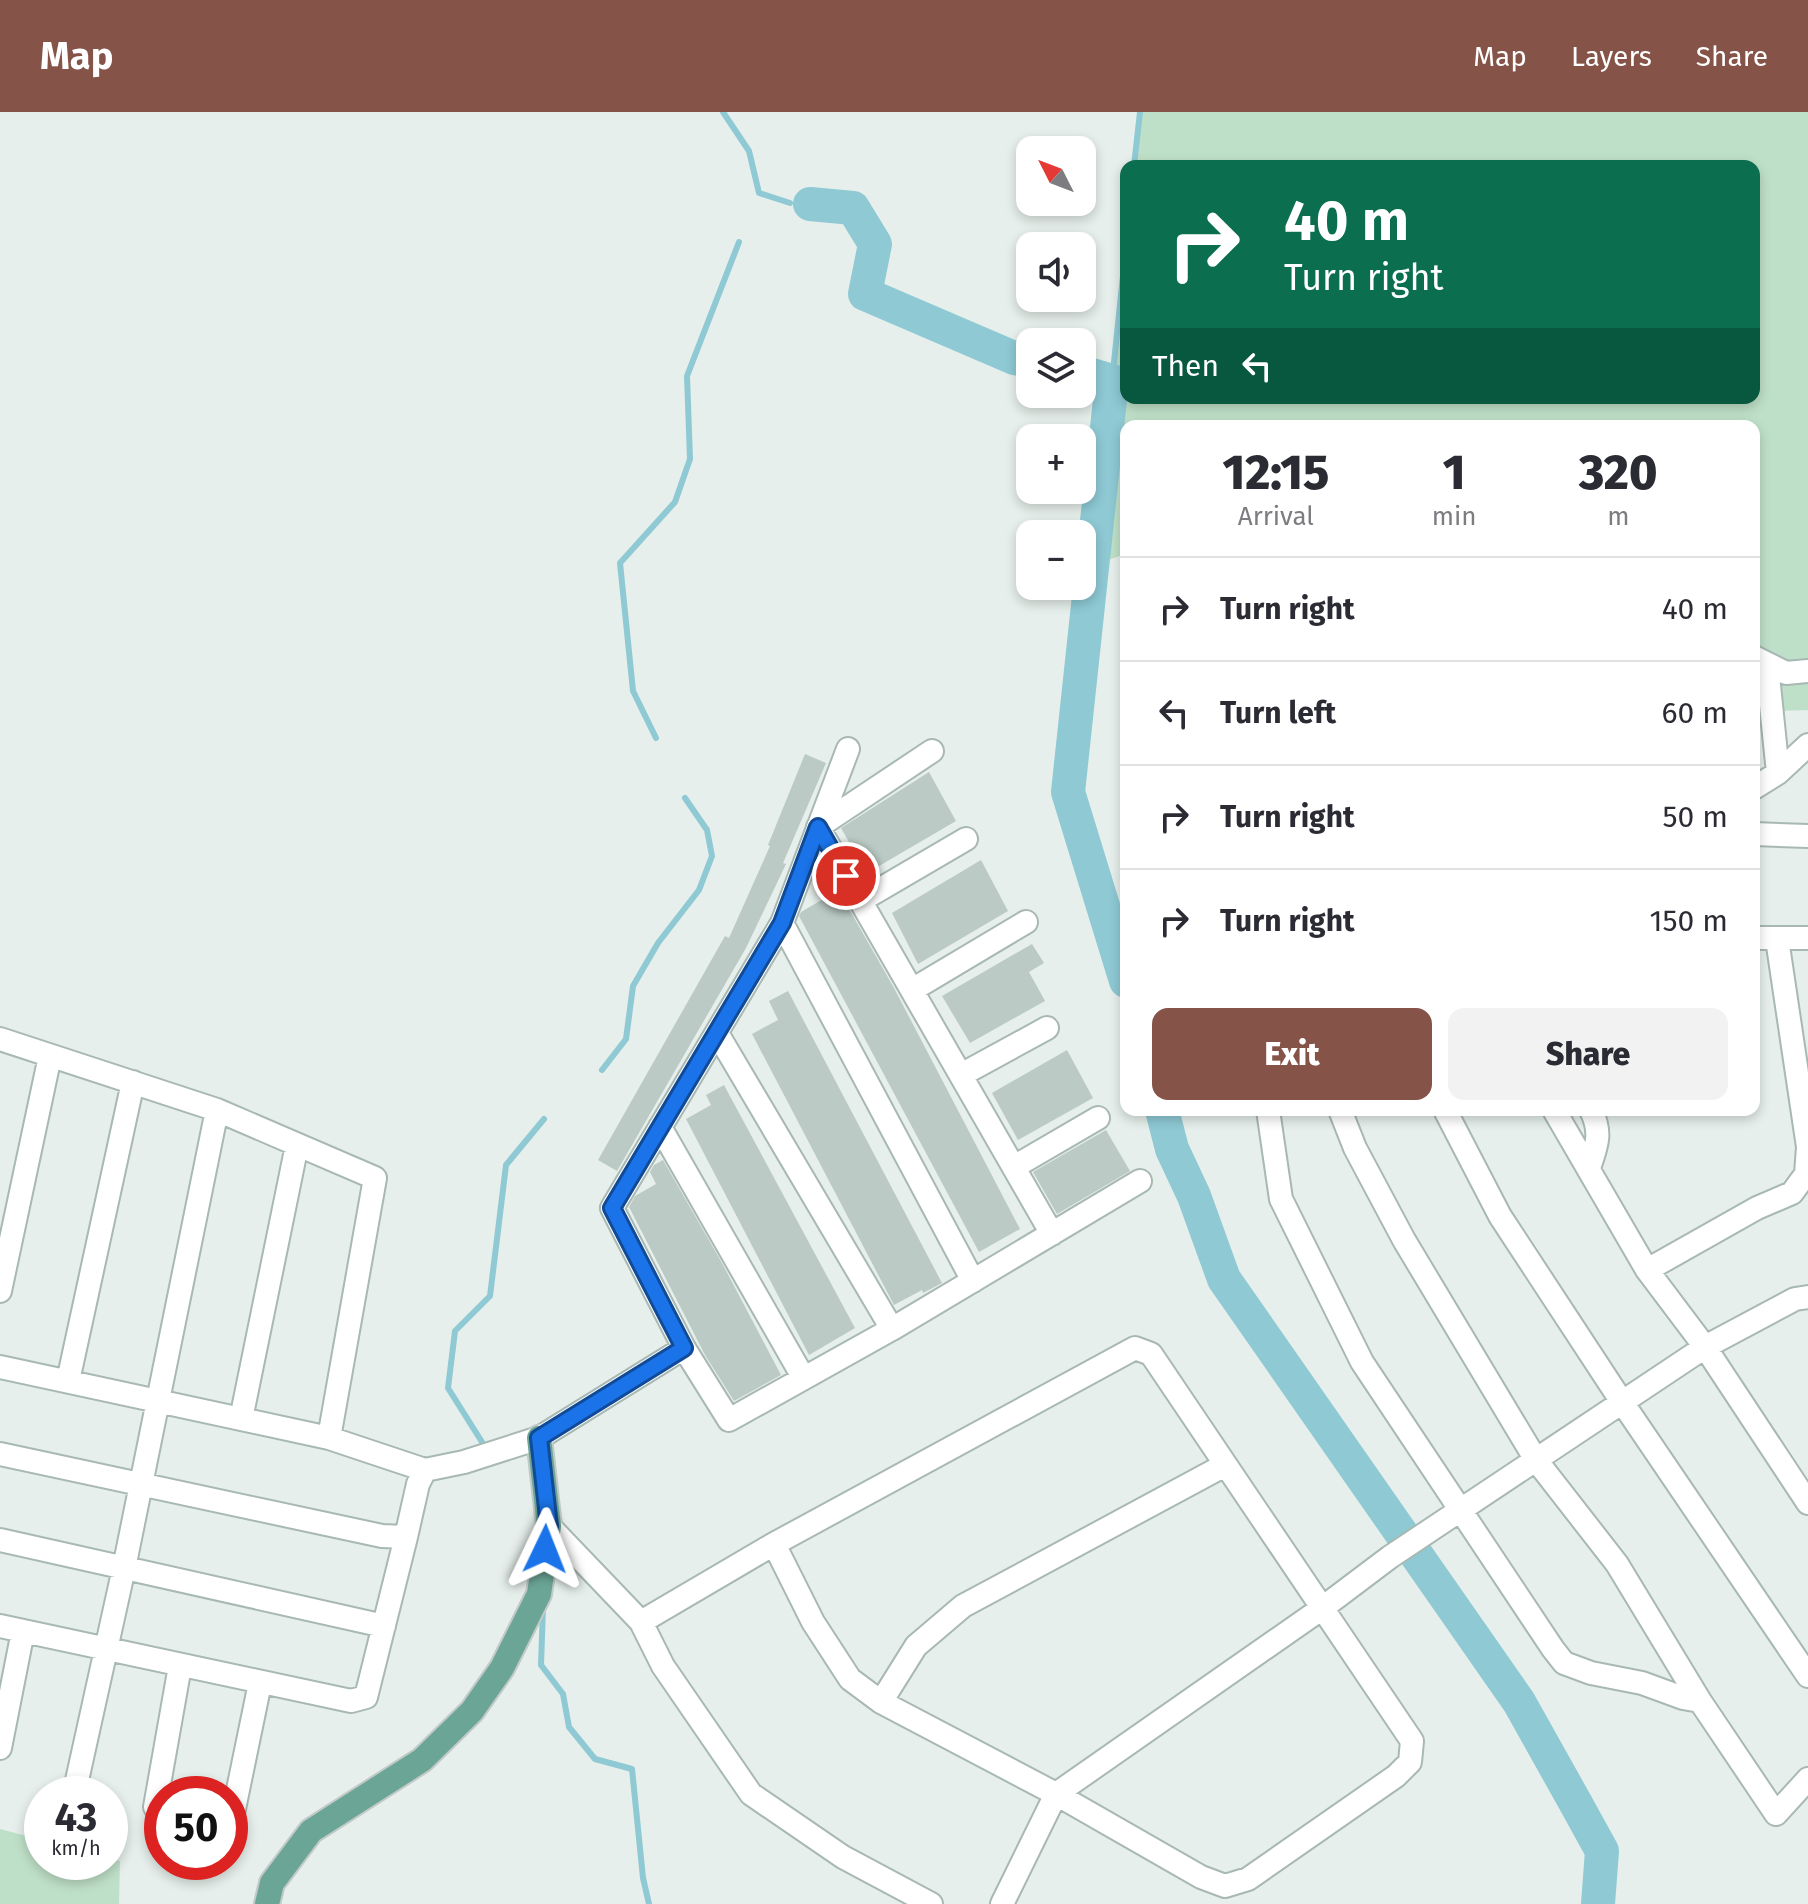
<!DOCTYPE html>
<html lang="en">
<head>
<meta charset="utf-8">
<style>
  :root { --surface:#fff; --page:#f2f2f3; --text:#2b2b33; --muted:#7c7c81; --line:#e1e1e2; --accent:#855347 }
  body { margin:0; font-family:"Fira Sans",sans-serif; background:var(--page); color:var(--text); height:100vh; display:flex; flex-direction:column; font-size:30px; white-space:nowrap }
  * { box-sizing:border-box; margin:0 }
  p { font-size:26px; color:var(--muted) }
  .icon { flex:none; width:44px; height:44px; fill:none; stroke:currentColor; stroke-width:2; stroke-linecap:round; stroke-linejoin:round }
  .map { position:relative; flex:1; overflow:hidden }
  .drawer { position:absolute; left:1120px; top:308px; width:640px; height:696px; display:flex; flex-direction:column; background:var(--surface); border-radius:16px; box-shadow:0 4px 12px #0003 }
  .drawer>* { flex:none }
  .top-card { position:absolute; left:1120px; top:48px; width:640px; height:244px; border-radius:16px; box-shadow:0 4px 12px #0003; background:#0b6e4f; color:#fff; overflow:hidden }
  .needle { width:52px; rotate:312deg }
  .fabs { position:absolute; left:1016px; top:24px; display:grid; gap:16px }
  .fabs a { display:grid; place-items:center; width:80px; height:80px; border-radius:16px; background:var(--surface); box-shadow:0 4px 12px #0003; font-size:40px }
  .speed { position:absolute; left:24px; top:1664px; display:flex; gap:16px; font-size:40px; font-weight:700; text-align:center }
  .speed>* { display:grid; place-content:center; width:104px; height:104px; border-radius:50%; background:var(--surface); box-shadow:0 4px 12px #0003; line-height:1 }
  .speed small { font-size:20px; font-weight:400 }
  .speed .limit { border:12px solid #d22; background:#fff; color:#111 }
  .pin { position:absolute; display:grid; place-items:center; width:68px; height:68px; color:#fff; margin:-34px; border:4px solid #fff; border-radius:50%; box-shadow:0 2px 8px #0007 }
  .me { position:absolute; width:88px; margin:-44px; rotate:2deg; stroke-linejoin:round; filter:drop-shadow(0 0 6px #0008) }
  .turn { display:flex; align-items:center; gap:28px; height:168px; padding:0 32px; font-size:36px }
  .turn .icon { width:104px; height:104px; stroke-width:2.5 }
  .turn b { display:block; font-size:56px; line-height:68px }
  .then { display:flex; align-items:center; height:76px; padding:0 32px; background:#0003; gap:16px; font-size:30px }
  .eta { display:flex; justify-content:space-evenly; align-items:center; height:136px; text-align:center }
  .eta b { font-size:48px; font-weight:800; line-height:56px }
  .cta { display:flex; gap:16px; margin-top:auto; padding:16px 32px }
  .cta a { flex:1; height:92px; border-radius:16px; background:var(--accent); color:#fff; font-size:32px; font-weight:800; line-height:92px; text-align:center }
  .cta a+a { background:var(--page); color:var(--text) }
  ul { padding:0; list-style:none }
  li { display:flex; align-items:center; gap:24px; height:104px; padding:0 32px; border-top:2px solid var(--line) }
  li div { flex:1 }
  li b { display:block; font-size:30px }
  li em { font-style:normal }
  header { display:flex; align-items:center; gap:48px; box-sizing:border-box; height:112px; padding:0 40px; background:var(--accent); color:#fff }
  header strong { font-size:38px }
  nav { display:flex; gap:44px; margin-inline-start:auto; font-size:28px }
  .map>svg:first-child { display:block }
</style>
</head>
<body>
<header>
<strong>Map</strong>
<nav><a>Map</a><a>Layers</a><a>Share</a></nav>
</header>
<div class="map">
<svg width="1808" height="1792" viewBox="0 0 1808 1792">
  <rect width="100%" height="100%" fill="#e6efeb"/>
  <path fill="#bfe0c8" d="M1140,0H1808V598L1754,600V314H1126V442L1092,453L1126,135V286H1754V54H1134Z
    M0,1717L42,1728V1750H110V1746L120,1749L119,1792H0Z"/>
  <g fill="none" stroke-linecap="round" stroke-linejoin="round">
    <path stroke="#8ec9d4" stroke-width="6" d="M723,0L749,39L759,81L790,91
      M1134,54L1140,0
      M1112,269L1126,135
      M656,626L633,579L620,451L675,390L690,347L687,264L739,130
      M602,958L626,927L633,874L658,831L699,778L712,744L707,718L685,686
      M487,1338L448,1276L455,1219L490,1184L506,1053L544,1007
      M543,1495L541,1553L563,1582L569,1615L595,1647L632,1657L643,1766L649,1792"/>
    <path stroke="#8ec9d4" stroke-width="34" d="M810,92L853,96L875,132L865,182L1014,246L1030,249
      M1082,260L1112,269L1068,680L1126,869
      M1162,998L1172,1037L1194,1084L1224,1167L1519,1590L1575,1690L1602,1739L1598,1792"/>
  </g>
  <path fill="#bbcac4" d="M805,642L826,651L783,751L786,752L746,836L617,1059L598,1048L725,824L729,826L770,734L768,733Z
    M929,660L956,709L862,764L848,740L853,737L841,716Z
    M981,748L1008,799L918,852L892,801Z
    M824,753L894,876L1020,1117L979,1140L799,804L801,800L825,786L815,764L818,757Z
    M1032,832L1044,851L1029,860L1045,889L970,931L942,884Z
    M788,879L942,1171L923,1181L922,1178L894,1193L752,922L778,908L769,889Z
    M1067,938L1093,986L1018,1028L992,981Z
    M724,973L855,1216L809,1243L686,1007L711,993L706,983Z
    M1106,1018L1130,1059L1057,1102L1033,1060Z
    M663,1048L722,1151L781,1263L734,1289L705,1243L629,1095L635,1084L656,1072L650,1060L654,1053Z"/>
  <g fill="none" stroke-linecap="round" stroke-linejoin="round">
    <g stroke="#a8b8b2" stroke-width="26">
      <path id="minor" d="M1754,545L1786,561L1808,559
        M1767,554L1778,661
        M932,639L818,715L1052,1122
        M1754,676L1778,661L1808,633
        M1754,722L1808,724
        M860,789L966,727
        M782,811L848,637
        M1754,826H1808
        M912,878L1026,810
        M717,921L892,1217
        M0,927L217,998L375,1066L329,1326
        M961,963L1047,916
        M1268,998L1281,1087L1362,1250L1553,1537L1564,1551L1591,1561L1642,1571L1683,1586L1700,1589
        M1340,998L1355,1036L1404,1128L1536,1348L1617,1452L1700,1589L1776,1702L1808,1667
        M1445,998L1500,1104L1622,1290L1808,1564
        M1554,998L1647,1158L1705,1235L1808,1391
        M660,1015L803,1265
        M1014,1055L1098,1006
        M1589,1056C1597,1033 1602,1021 1591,998
        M1647,1158L1757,1096L1792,1081L1806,1062L1808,1035L1777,827
        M973,1169L782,811L612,1096L684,1236L729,1308L892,1217L1140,1069
        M0,1179L50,944
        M0,1255L329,1326L425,1358L464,1350L539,1326L684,1236
        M68,1269L133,970
        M241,1307L297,1033
        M0,1342L382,1424L406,1425L418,1372L425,1358
        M549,1414L641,1510L663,1554L751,1682L843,1745L931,1792
        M0,1428L384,1514
        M641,1510L774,1432L1135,1236L1151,1242L1412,1629L1410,1650L1396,1664L1248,1767L1225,1774L1201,1765L1056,1682L881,1590L850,1567L813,1510L774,1432
        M0,1514L351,1589L366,1585L406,1425
        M881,1590L916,1534L963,1494L1225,1353
        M0,1636L23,1519
        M74,1682L124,1456L217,998
        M155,1695L180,1554
        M234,1697L260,1571
        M1002,1792L1056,1682L1321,1497L1390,1445L1705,1235L1795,1187L1808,1185"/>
    </g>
    <g stroke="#c2cac8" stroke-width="28">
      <path id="major" d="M267,1792L272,1771L311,1719L422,1648L472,1599L502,1556L539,1482L549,1414L539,1326"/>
    </g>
    <use href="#minor" stroke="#fff" stroke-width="22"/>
    <use href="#major" stroke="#6aa596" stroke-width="24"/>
  </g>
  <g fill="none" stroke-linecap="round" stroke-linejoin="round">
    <g stroke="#114b97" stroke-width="20">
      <path id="route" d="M545,1437L549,1414L539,1326L684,1236L612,1096L782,811L818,715L846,764"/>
    </g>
    <use href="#route" stroke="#1a73e8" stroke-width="14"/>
  </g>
</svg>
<div class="fabs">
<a><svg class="needle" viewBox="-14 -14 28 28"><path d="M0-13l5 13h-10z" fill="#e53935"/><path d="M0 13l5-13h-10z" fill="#7c7c81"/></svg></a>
<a><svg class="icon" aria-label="sound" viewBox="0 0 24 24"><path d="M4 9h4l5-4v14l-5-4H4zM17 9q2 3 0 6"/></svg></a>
<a><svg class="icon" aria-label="layers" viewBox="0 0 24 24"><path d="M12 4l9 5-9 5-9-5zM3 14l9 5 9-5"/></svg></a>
<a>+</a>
<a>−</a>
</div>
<div class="speed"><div>43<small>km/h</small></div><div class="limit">50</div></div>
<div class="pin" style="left:846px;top:764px;background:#d93025"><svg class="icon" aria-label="arrive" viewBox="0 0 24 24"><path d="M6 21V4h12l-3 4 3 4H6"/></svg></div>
<svg class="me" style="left:545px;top:1437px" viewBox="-20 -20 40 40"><path d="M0-17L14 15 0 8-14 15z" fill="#1a73e8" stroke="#fff" stroke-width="4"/></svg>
<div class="top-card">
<div class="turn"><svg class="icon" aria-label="right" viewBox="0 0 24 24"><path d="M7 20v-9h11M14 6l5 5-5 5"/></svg><div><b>40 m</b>Turn right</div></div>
<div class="then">Then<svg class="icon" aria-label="left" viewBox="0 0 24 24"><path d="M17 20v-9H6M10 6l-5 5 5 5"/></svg></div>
</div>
<section class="drawer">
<div class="eta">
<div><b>12:15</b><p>Arrival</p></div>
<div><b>1</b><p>min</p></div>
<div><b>320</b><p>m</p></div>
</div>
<ul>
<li><svg class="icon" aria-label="right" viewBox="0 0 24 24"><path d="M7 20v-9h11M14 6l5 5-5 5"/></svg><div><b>Turn right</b></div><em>40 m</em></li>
<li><svg class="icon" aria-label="left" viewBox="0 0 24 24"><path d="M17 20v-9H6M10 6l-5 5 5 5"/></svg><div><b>Turn left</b></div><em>60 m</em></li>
<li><svg class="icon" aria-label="right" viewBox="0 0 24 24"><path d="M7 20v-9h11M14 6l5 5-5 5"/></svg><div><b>Turn right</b></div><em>50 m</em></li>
<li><svg class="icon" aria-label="right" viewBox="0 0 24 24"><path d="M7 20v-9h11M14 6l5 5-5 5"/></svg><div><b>Turn right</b></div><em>150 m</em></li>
</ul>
<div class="cta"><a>Exit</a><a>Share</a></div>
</section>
</div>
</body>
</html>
